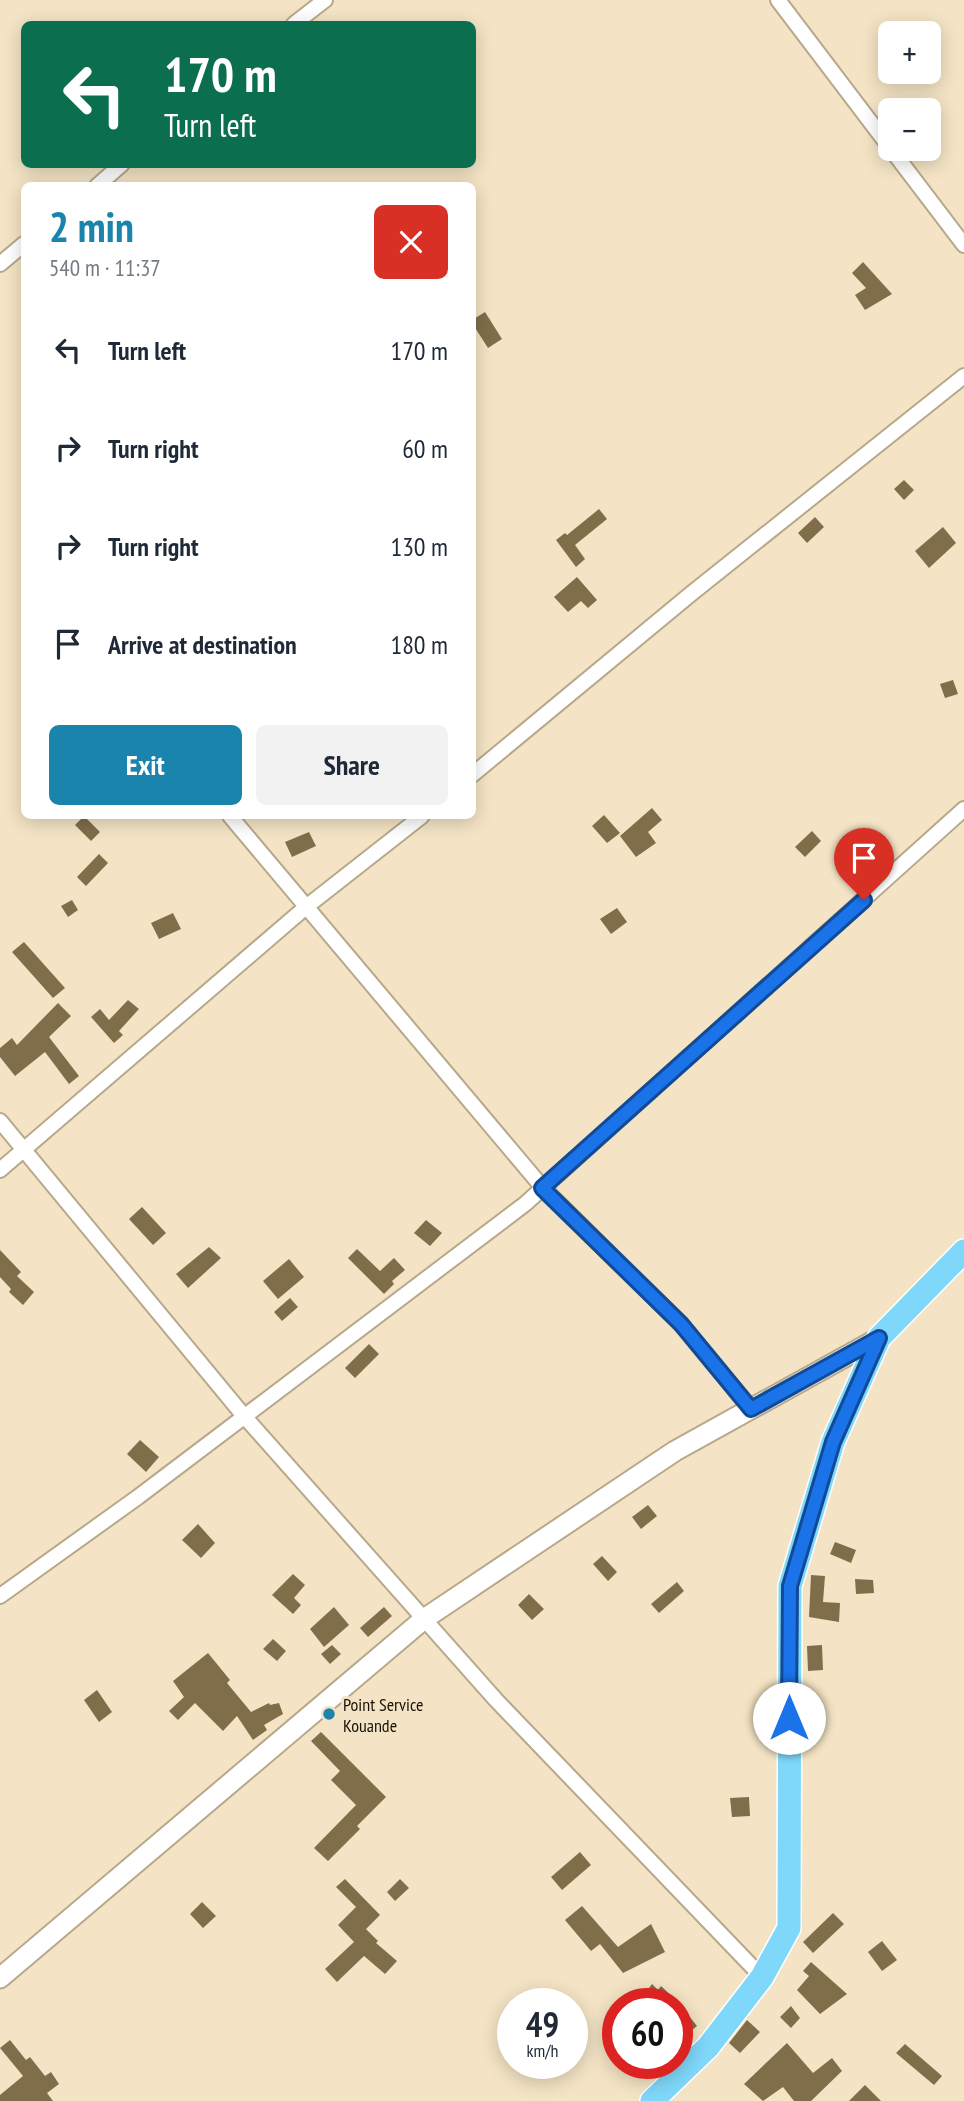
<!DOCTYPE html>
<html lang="en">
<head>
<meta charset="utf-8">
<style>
  :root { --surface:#fff; --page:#f2f2f3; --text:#1f2937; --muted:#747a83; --accent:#1b84ad }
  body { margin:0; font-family:"PT Sans Narrow",sans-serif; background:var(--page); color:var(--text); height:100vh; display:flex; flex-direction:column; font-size:26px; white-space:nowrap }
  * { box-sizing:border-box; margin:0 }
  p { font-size:23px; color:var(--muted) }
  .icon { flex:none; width:38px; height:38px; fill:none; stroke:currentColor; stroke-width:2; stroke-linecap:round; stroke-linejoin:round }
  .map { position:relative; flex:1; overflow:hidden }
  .panel { position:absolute; left:21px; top:182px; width:455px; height:637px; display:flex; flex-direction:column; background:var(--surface); border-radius:10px; box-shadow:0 4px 18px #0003 }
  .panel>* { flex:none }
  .banner { position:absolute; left:21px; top:21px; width:455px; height:147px; border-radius:10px; box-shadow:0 4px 18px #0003; background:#0b6e4f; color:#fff; overflow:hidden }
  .tools { position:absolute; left:878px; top:21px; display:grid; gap:14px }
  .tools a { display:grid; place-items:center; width:63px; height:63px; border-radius:10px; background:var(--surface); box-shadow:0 4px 18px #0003; font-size:35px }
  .speed { position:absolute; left:497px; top:1988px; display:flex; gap:14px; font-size:35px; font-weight:700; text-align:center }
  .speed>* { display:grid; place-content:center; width:91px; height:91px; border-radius:50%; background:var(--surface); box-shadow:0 4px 18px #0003; line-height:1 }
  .speed small { font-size:18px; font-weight:400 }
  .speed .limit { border:10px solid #d22; background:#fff; color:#111 }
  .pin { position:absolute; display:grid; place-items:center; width:60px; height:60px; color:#fff; margin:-72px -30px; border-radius:50% 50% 50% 0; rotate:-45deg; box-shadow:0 0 7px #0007 }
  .pin .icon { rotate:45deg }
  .me { position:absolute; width:77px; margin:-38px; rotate:0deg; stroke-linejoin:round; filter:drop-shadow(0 0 5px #0008) }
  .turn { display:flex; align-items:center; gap:24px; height:147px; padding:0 28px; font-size:32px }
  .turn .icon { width:91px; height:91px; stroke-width:2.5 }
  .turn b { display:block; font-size:49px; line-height:60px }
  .round { display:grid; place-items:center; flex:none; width:74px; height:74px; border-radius:10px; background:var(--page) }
  .headline { display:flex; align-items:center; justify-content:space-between; height:119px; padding:0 28px }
  h1 { font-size:42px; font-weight:700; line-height:52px; color:var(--accent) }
  .cta { display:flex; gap:14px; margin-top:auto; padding:14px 28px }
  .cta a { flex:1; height:80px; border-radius:10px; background:var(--accent); color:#fff; font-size:28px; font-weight:700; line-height:80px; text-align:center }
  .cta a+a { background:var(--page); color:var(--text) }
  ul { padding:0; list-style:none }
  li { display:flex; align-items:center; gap:21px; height:98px; padding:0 28px }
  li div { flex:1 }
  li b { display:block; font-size:26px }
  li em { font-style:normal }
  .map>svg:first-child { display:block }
</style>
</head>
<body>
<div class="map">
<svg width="964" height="2101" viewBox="0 0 964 2101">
  <rect width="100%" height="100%" fill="#f4e4c5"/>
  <path fill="#806e4a" d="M863,262L892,294L865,310L855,295L866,288L852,273Z
    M485,312L502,339L488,348L472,323V320Z
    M904,480L914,490L904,500L894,489Z
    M599,509L607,519L575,545L585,559L576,567L556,540L565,533L567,535Z
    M815,517L824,527L807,543L798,533Z
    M943,527L956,543L929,568L915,551Z
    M577,577L597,600L588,608L581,601L568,612L554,597Z
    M953,680L958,694L945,698L940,684Z
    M652,808L662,820L648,832L656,843L636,857L620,836Z
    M604,815L620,833L607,843L592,826Z
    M84,816L100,832L91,841L75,825Z
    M812,831L821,841L805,857L795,847Z
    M309,832L316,846L292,857L285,842Z
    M99,854L108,863L86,886L77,877Z
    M72,900L78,910L68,917L61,906Z
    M617,908L627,922L611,934L600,919Z
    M173,913L181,929L159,939L151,923Z
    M24,942L65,988L53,998L12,952Z
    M128,1000L139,1009L119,1031L123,1035L114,1043L91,1017L100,1009L109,1020Z
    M58,1003L71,1016L49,1037L79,1076L69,1084L45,1052L15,1076L0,1057V1048L12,1038L17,1045Z
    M142,1207L166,1233L153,1245L129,1219Z
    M426,1220L442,1233L430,1246L414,1233Z
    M209,1247L221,1258L188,1288L176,1274Z
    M357,1249L380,1271L394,1258L405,1270L392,1281L394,1284L384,1294L348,1258Z
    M0,1250L21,1272L17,1276L34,1292L23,1305L9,1292L11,1289L0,1277Z
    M289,1259L304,1277L278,1299L263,1281Z
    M290,1298L298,1307L282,1321L274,1312Z
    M369,1344L379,1354L355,1378L345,1368Z
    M140,1440L159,1457L146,1472L127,1454Z
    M648,1505L657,1516L641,1529L632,1517Z
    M198,1524L215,1543L201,1558L182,1540Z
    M835,1542L856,1550L851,1563L830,1554Z
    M602,1556L617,1572L608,1581L593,1564Z
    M293,1574L305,1585L294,1598L301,1605L293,1614L272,1595Z
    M811,1575L825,1576L823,1602L840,1603L839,1622L809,1617Z
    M855,1579L873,1580L874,1593L856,1594Z
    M677,1582L684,1591L659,1613L651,1604Z
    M529,1594L544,1609L532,1620L518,1605Z
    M334,1607L349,1625L324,1647L310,1629Z
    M384,1607L392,1616L368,1637L360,1628Z
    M273,1639L286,1651L277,1661L263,1649Z
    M332,1645L341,1654L330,1664L321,1654Z
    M822,1645L823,1670L808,1671L807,1646Z
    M208,1653L230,1680L227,1683L251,1712L269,1703L270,1705L279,1703L283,1714L264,1725L267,1730L253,1740L237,1716L223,1731L195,1703L178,1720L169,1711L184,1697L173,1681Z
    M97,1690L112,1712L99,1722L84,1700Z
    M321,1732L386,1797L357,1826L360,1829L328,1861L314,1848L356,1805L331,1780L340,1771L311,1741Z
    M749,1797L750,1816L732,1817L730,1798Z
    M580,1852L591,1865L562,1890L551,1877Z
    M345,1879L380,1915L366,1929L378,1941L376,1943L397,1961L385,1974L364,1956L337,1982L325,1969L354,1942L338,1925L356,1907L336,1887Z
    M400,1879L409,1888L395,1901L387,1892Z
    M202,1902L216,1916L203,1928L190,1914Z
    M582,1906L618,1947L651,1924L665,1952L623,1973L600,1944L591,1951L565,1920Z
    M833,1913L844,1924L813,1953L803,1942Z
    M882,1941L897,1960L882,1971L868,1952Z
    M811,1962L847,1994L820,2014L797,1990L809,1976L803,1971Z
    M652,1984L658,1990L661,1986L677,2001L697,2026L677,2042V2004H637Z
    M791,2006L800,2018L791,2028L780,2017Z
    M747,2020L760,2032L740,2053L729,2043Z
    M10,2040L26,2060L30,2057L45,2076L51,2072L59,2084L47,2093L53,2101H0V2095L23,2076L0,2048Z
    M787,2043L813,2073L832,2058L842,2071L811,2101H794L783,2087L763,2101L744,2084Z
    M905,2044L942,2076L934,2085L896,2053Z
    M865,2085L881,2101H849Z"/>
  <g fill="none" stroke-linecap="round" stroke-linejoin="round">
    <g stroke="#b8a88b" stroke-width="18">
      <path id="street" d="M778,0L891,149
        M294,24L325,0
        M891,149L964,245
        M97,186L122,164
        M0,264L24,244
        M472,775L692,593L964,376
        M230,816L543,1188L681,1324L751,1409
        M0,1121L244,1416L496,1700L762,1977
        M0,1170L306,907L422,816
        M0,1596L138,1497L525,1204L964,809"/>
    </g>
    <g stroke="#b8a88b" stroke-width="23">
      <path id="secondary" d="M0,1978L424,1619L675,1451L879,1338"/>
    </g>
    <g stroke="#fff" stroke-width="26">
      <path id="primary" d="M652,2101L708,2047L762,1977L789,1928L790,1586L833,1442L879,1338L964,1251"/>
    </g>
    <use href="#street" stroke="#fff" stroke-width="14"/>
    <use href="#secondary" stroke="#fff" stroke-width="19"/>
    <use href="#primary" stroke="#7fd7f9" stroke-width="23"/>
  </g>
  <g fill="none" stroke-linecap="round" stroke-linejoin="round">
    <g stroke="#114b97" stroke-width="18">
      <path id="route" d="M789,1718L790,1586L833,1442L879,1338L751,1409L681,1324L542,1188L864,900"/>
    </g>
    <use href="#route" stroke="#1a73e8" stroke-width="12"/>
  </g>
  <circle fill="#1b84ad" stroke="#f4e4c5" stroke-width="2.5" cx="329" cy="1714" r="7"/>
  <g text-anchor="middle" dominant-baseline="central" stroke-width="6" stroke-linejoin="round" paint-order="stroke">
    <g font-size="18" fill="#181207" stroke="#f4e4c5" text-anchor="start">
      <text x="343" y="1704">Point Service<tspan x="343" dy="21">Kouande</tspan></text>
    </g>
  </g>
</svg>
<div class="tools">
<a>+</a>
<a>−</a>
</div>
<div class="speed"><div>49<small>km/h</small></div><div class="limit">60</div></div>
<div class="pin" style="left:864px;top:900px;background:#d93025"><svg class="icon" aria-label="arrive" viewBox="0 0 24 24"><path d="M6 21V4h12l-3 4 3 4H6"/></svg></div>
<svg class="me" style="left:789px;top:1718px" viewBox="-20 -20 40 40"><circle r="19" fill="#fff"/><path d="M0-13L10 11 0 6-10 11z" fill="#1a73e8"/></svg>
<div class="banner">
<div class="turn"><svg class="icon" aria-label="left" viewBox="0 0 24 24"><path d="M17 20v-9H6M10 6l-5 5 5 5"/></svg><div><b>170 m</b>Turn left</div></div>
</div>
<section class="panel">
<div class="headline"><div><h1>2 min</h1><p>540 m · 11:37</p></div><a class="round" style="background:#d93025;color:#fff"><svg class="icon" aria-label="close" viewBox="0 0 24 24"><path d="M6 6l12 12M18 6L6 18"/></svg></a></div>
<ul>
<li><svg class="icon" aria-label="left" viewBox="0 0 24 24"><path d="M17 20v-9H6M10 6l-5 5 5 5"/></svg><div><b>Turn left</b></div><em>170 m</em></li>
<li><svg class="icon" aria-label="right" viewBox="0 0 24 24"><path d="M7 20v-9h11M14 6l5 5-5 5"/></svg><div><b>Turn right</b></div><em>60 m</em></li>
<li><svg class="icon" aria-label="right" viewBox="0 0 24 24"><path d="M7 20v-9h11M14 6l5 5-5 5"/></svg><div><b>Turn right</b></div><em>130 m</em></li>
<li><svg class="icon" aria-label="arrive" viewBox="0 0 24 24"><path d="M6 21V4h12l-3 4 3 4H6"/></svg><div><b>Arrive at destination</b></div><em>180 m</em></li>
</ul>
<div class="cta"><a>Exit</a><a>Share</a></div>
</section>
</div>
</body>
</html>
